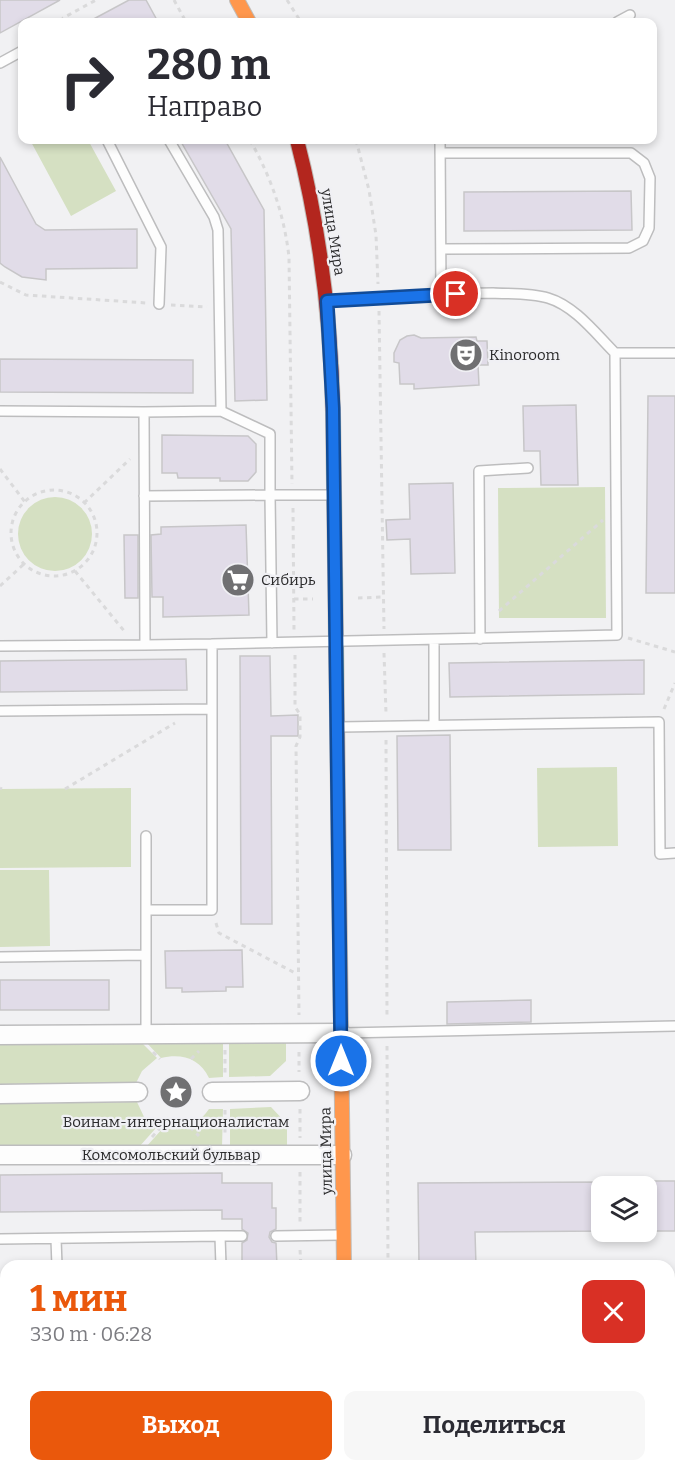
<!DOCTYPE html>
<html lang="ru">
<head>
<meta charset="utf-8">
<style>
  :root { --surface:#fff; --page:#f7f7f7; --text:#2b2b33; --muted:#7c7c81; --accent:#ea580c }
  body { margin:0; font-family:Bitter,serif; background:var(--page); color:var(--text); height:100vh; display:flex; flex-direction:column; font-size:22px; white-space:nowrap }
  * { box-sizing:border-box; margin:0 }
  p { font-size:20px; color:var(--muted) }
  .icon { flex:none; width:33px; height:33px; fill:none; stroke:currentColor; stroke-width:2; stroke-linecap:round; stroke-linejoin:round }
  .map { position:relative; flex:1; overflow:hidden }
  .panel { position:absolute; left:0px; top:1260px; width:675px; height:212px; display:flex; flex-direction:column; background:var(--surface); border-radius:18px 18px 0 0; box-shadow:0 3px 9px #0003 }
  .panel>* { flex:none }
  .hud { position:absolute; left:18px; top:18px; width:639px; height:126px; border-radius:12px; box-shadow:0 3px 9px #0003; background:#fff; color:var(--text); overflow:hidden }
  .fabs { position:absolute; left:591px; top:1176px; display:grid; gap:12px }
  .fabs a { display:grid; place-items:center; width:66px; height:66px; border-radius:12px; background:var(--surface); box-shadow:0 3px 9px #0003; font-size:30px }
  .pin { position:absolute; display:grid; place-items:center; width:51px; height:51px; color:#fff; margin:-26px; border:3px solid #fff; border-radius:50%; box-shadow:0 2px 6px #0007 }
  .me { position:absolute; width:66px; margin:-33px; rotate:0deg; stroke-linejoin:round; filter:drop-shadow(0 0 4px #0008) }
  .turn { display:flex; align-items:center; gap:21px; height:126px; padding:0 30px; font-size:27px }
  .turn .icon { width:78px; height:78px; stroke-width:2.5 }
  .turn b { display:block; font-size:42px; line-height:51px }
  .round { display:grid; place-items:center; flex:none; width:63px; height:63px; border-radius:12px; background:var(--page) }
  .overview { display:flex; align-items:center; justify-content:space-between; height:102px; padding:0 30px }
  h1 { font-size:36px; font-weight:700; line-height:45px; color:var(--accent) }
  .action { display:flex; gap:12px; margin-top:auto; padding:12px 30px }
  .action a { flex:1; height:69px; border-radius:12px; background:var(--accent); color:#fff; font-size:24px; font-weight:700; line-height:69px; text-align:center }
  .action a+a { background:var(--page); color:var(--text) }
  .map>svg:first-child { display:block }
</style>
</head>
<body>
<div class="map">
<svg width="675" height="1471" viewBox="0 0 675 1471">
  <rect width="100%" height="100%" fill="#f1f1f3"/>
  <path fill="#d5e0c2" d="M30,140H88L116,191L71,216Z
    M605,487L606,618H499L498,488Z
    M18 534a37 37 0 1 1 74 0a37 37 0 1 1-74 0Z
    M617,767L618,846L538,847L537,768Z
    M131,788V867L0,868V789Z
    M0,870H49L50,946L0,947Z
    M286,1039V1061L270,1076L229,1077V1040Z
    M144,1040H223V1077L209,1078C200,1058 181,1053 161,1058Z
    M140,1041L157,1058L142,1071L136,1083L0,1084V1042Z
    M137,1102L145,1119L156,1128L139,1147H0V1104Z
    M271,1107L287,1124V1147H230V1109Z
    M209,1109H223L222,1147H146L163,1128C183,1133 198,1125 209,1109Z"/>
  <path fill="#e1dce8" stroke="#c7c6c8" stroke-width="1.5" d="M0,0H60L0,33Z
    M129,0H146L158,22H88Z
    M180,140H225L264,210L267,400L235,401L231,229Z
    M0,157L36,224L45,230L137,229V268L46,269V280L22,277L5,267L0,263Z
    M631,191L632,230L464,231V192Z
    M414,335L421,338L476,337L477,341H487L488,365H478L479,385L414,389V384H400L399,363L394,362V353L400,340L407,336Z
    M0,359L193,360V393L0,392Z
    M648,396H675V593H646Z
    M576,405L578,485H541L540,451H524L523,406Z
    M162,435L248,436L256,444V472L248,481H220V478H178L177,473H162Z
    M453,483L455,573L411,574L410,539L387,540L386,520L410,519L409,484Z
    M246,525L249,615L163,617V597H152L151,535L161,534V527Z
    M124,535H138V598H125Z
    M240,656H270L271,716L298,715V736H271L272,924H241Z
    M186,659L187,690L0,692V661Z
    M644,660V694L450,697L449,663Z
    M450,735L451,850H398L397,736Z
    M242,950L243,987H226V991L182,992V988H166L165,951Z
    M0,980H109V1010H0Z
    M531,1000V1022L447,1024V1002Z
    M222,1173V1183H272V1208H276V1229L270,1232L269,1237L272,1242L276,1243L277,1266H242V1243L247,1240L248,1233L242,1229V1219H222V1210L0,1212V1175Z
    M646,1181H675V1231H646Z
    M602,1182V1231L475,1232L476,1266H419L418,1183Z"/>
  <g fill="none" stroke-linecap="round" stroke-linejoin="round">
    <g stroke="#bdbdbe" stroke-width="12">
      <path id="lane" d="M617,22L630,15
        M0,63L22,51
        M107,140L161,247L159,304
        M169,140L214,217L218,230L221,411L144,412L145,645L212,644
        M440,140L441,294
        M440,153H631L644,163L650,178L649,228L643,241L629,248L441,249
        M615,353H675
        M0,411L144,412
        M221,411L270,434V495H331
        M144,496L270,495L272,643
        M480,639L479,471L528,468
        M434,640V725
        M0,646L145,645
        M0,711L212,709V644L617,635L615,353C596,334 575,306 548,298C531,293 511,294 493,293C438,293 383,297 328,301
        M340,727L659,722L660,854L675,853
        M146,910H212V709
        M0,957L146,955
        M344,1033L675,1026
        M146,1034V836
        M220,1236H242
        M276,1236L340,1235
        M0,1239L220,1236L221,1266
        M56,1239L57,1266
        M669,1417H675
        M669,1444H675
        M58,1466V1471
        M224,1466L225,1471
        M583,1471L584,1466"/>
    </g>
    <g stroke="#bdbdbe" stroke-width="21">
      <path id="street" d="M0,1035L341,1033
        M212,1092L300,1091
        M0,1094L138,1092
        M0,1155H342"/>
    </g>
    <g stroke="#c2bcb7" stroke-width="16">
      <path id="fast" d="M333,412L337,717"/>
    </g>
    <g stroke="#c2bcb7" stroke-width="16">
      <path id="slow" d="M237,0L249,22
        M337,717L344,1266"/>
    </g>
    <g stroke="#c2bcb7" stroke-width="16">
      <path id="jam" d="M297,140C320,229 331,320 333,412
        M346,1466V1471"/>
    </g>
    <path stroke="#dadadb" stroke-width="3" stroke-dasharray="4.5 4.5" stroke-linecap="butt" d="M174,0L186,22
      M287,0L301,22
      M62,22L63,18L96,0
      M250,140C271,177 284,214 289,257L292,484
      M356,140L369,190L376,235L378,284
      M0,282L26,295L147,303
      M171,305L207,307
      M379,311L384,629
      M0,469L25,502
      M11 533a43 43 0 1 1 86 0a43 43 0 1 1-86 0Z
      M84,503L130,459
      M293,508L294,631
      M75,571L125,632
      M0,586L24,564
      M358,598L383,597
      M294,599H313
      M499,611L603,520
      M628,638L675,652
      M384,653L386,713
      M295,655V707L300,714V737L296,746L299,1015
      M664,709L675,683
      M386,740L387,1019
      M0,788L2,789
      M65,789L175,723
      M216,923L219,933L297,974
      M387,1046L388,1266
      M225,1050V1073
      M153,1052L160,1059
      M299,1052V1072
      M191,1059L199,1051
      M300,1109V1138
      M225,1110V1136
      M190,1127L199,1136
      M152,1137L161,1127
      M300,1172V1222
      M300,1250L301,1266
      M302,1466V1471
      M390,1466V1471"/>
    <use href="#lane" stroke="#fdfdfd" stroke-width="9"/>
    <use href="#street" stroke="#fdfdfd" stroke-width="18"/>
    <use href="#fast" stroke="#63d668" stroke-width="14"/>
    <use href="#slow" stroke="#ff974d" stroke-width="14"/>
    <use href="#jam" stroke="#b3261e" stroke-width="14"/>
  </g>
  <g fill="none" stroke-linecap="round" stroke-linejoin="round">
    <g stroke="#114b97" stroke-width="15">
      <path id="route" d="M341,1061L333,408L327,301L456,294"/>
    </g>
    <use href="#route" stroke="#1a73e8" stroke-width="10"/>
  </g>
  <defs>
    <g id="theatre-disc" transform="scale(1.725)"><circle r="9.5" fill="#707072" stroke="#f0f0f4"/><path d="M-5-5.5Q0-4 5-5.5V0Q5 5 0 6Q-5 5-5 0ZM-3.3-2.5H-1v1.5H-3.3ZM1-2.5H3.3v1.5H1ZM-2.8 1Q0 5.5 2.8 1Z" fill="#fff"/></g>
    <g id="supermarket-disc" transform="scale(1.725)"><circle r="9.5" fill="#707072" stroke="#f0f0f4"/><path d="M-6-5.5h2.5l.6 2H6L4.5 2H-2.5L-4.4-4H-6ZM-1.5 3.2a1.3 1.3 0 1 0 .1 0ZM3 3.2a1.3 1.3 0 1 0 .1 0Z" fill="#fff"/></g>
    <g id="sight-disc" transform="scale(1.725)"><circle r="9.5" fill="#707072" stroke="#f0f0f4"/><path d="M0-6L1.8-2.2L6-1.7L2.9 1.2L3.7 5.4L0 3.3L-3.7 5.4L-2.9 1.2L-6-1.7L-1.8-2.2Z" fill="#fff"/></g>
  </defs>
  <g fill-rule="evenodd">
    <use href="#theatre-disc" x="466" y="355"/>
    <use href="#supermarket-disc" x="238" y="580"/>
    <use href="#sight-disc" x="176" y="1092"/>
  </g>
  <g text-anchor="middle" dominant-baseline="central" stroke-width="4.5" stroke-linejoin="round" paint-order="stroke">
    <g font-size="15" fill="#2b2b2c" stroke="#f0f0f4">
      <text transform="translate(333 232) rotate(81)">улица Мира</text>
      <text transform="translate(326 1151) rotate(-91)">улица Мира</text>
      <text x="171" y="1155">Комсомольский бульвар</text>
    </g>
    <g font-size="15" fill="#2b2b2c" stroke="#f0f0f4" text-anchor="start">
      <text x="489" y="355">Kinoroom</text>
      <text x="261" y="580">Сибирь</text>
      <text x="176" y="1122" text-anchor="middle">Воинам-интернационалистам</text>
    </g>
  </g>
</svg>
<div class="fabs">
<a><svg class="icon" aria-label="layers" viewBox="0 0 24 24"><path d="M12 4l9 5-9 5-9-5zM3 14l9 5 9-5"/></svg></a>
</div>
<div class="pin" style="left:456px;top:294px;background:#d93025"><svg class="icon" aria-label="arrive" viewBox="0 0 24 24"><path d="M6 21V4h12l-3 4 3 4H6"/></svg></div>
<svg class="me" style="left:341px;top:1061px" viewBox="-20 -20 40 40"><circle r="17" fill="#1a73e8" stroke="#fff" stroke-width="3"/><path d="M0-11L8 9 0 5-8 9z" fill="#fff"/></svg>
<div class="hud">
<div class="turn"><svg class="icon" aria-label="right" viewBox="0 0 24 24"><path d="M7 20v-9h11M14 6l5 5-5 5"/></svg><div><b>280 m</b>Направо</div></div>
</div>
<section class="panel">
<div class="overview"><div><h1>1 мин</h1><p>330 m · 06:28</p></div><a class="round" style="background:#d93025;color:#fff"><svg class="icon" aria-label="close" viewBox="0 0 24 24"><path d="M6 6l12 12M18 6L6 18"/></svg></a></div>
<div class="action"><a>Выход</a><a>Поделиться</a></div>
</section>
</div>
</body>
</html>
